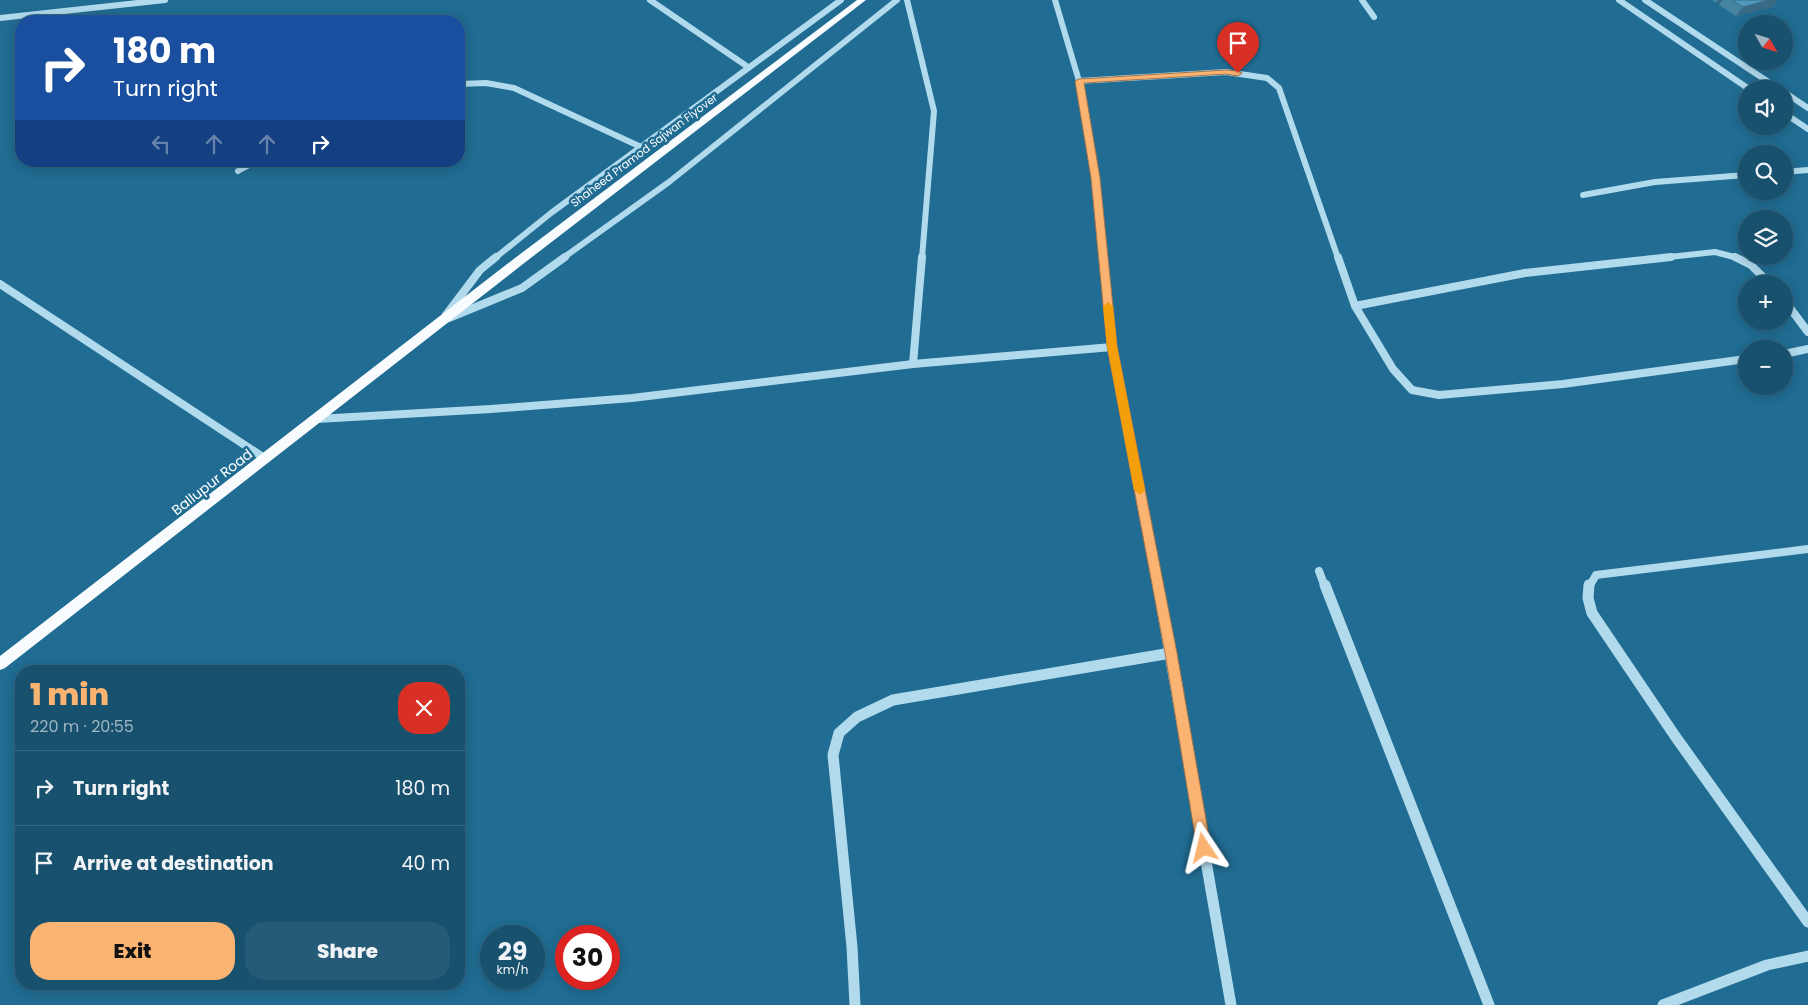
<!DOCTYPE html>
<html lang="en">
<head>
<meta charset="utf-8">
<style>
  :root { --surface:#18516e; --page:#255b76; --text:#f1f3f6; --muted:#9fb5c2; --line:#366881; --accent:#fbb372 }
  body { margin:0; font-family:Poppins,sans-serif; background:var(--page); color:var(--text); height:100vh; display:flex; flex-direction:column; font-size:19px; white-space:nowrap }
  * { box-sizing:border-box; margin:0 }
  p { font-size:16px; color:var(--muted) }
  .icon { flex:none; width:28px; height:28px; fill:none; stroke:currentColor; stroke-width:2; stroke-linecap:round; stroke-linejoin:round }
  .map { position:relative; flex:1; overflow:hidden }
  .drawer { position:absolute; left:15px; top:665px; width:450px; height:325px; display:flex; flex-direction:column; background:var(--surface); border-radius:20px; box-shadow:0 2px 12px #0003,0 0 0 1px var(--line) }
  .drawer>* { flex:none }
  .banner { position:absolute; left:15px; top:15px; width:450px; height:152px; border-radius:20px; box-shadow:0 2px 12px #0003,0 0 0 1px var(--line); background:#1a4fa0; color:#fff; overflow:hidden }
  .needle { width:32px; rotate:129deg }
  .controls { position:absolute; left:1738px; top:15px; display:grid; gap:10px }
  .controls a { display:grid; place-items:center; width:55px; height:55px; border-radius:50%; background:var(--surface); box-shadow:0 2px 12px #0003,0 0 0 1px var(--line); font-size:25px }
  .speed { position:absolute; left:480px; top:925px; display:flex; gap:10px; font-size:25px; font-weight:700; text-align:center }
  .speed>* { display:grid; place-content:center; width:65px; height:65px; border-radius:50%; background:var(--surface); box-shadow:0 2px 12px #0003,0 0 0 1px var(--line); line-height:1 }
  .speed small { font-size:12px; font-weight:400 }
  .speed .limit { border:8px solid #d22; background:#fff; color:#111 }
  .pin { position:absolute; display:grid; place-items:center; width:42px; height:42px; color:#fff; margin:-51px -21px; border-radius:50% 50% 50% 0; rotate:-45deg; box-shadow:0 0 5px #0007 }
  .pin .icon { rotate:45deg }
  .me { position:absolute; width:55px; margin:-28px; rotate:350deg; stroke-linejoin:round; filter:drop-shadow(0 0 4px #0008) }
  .turn { display:flex; align-items:center; gap:18px; height:105px; padding:0 15px; font-size:22px }
  .turn .icon { width:65px; height:65px; stroke-width:2.5 }
  .turn b { display:block; font-size:35px; line-height:42px }
  .lanes { display:flex; align-items:center; height:48px; padding:0 15px; background:#0003; justify-content:center; gap:25px; direction:ltr }
  .lanes .off { opacity:.35 }
  .round { display:grid; place-items:center; flex:none; width:52px; height:52px; border-radius:20px; background:var(--page) }
  .head { display:flex; align-items:center; justify-content:space-between; height:85px; padding:0 15px }
  h1 { font-size:30px; font-weight:800; line-height:38px; color:var(--accent) }
  .primary-button { display:flex; gap:10px; margin-top:auto; padding:10px 15px }
  .primary-button a { flex:1; height:58px; border-radius:20px; background:var(--accent); color:#111; font-size:20px; font-weight:800; line-height:58px; text-align:center }
  .primary-button a+a { background:var(--page); color:var(--text) }
  ul { padding:0; list-style:none }
  li { display:flex; align-items:center; gap:15px; height:75px; padding:0 15px; border-top:1px solid var(--line) }
  li div { flex:1 }
  li b { display:block; font-size:19px }
  li em { font-style:normal }
  .map>svg:first-child { display:block }
</style>
</head>
<body>
<div class="map">
<svg width="1808" height="1005" viewBox="0 0 1808 1005">
  <rect width="100%" height="100%" fill="#206c92"/>
  <g fill="none" stroke-linecap="round" stroke-linejoin="round">
    <path stroke="#b1daed" stroke-width="6" d="M650,0L748,67
      M907,0L934,111L922,258
      M1055,0L1079,81L1096,178L1104,258
      M1362,0L1374,17
      M1619,0L1749,89
      M1645,0L1779,89
      M0,18L165,0
      M1079,81L1226,72L1267,78L1279,88L1338,258
      M459,84L486,83L514,88L641,147
      M1784,92L1808,108
      M1784,113L1808,129
      M238,171L256,161
      M1784,172L1808,170
      M1583,195L1655,182L1746,175
      M495,258L551,213L841,0
      M563,258L669,182L897,0
      M1660,258L1715,252L1738,258"/>
    <path stroke="#b1daed" stroke-width="8" d="M1103,257L1112,347L1158,587
      M1338,257L1355,306L1393,369L1412,390L1439,395L1563,384L1746,359
      M1735,257L1751,265L1770,284
      M0,284L266,459
      M1784,300L1808,332
      M1355,306L1525,273L1671,257
      M446,315L480,270L496,257
      M449,318L522,288L565,257
      M1784,354L1808,349
      M913,364L922,257
      M317,419L491,409L632,398L913,364L1112,347
      M1319,571L1325,587
      M1589,587L1596,575L1808,549"/>
    <path stroke="#b1daed" stroke-width="11" d="M1158,585L1231,1005
      M1325,585L1489,1005
      M1589,585L1588,598L1592,613L1675,736L1808,922
      M855,1005L852,947L833,755L839,733L857,717L893,700L1171,653
      M1663,1005L1767,965L1808,956"/>
    <path fill="#f8fcff" fill-rule="evenodd" d="M857,0H866L523,264L5,668L0,670V656L515,258Z"/>
  </g>
  <path fill="#4684a2" d="M1712,0H1778L1773,7L1736,16L1719,5L1721,2L1716,3Z"/>
  <path fill="#396b84" d="M1718,0H1723L1721,2L1716,3Z
    M1769,0H1778L1773,7L1736,16L1743,7Z"/>
  <path fill="#5199bc" stroke="#396b84" d="M1732,0H1769L1743,7Z"/>
  <path fill="#fbb372" stroke="#a3744a" d="M1226,70L1238,71L1242,73L1238,76L1226,74L1084,83L1100,178L1117,346L1177,653L1211,848L1209,853L1204,855L1199,853L1197,848L1165,653L1107,346L1091,178L1075,81L1079,79Z"/>
  <path fill="#f59e0b" d="M1108,302L1113,306L1117,346L1145,490L1140,495L1134,490L1107,346L1103,306Z"/>
  <g text-anchor="middle" dominant-baseline="central" stroke-width="5" stroke-linejoin="round" paint-order="stroke">
    <g font-size="11" fill="#fff" stroke="#206c92">
      <text transform="translate(644 150) rotate(-37)">Shaheed Pramod Sajwan Flyover</text>
    </g>
    <g font-size="14" fill="#fff" stroke="#206c92">
      <text transform="translate(212 482) rotate(-38)">Ballupur Road</text>
    </g>
  </g>
</svg>
<div class="controls">
<a><svg class="needle" viewBox="-14 -14 28 28"><path d="M0-13l5 13h-10z" fill="#e53935"/><path d="M0 13l5-13h-10z" fill="#9fb5c2"/></svg></a>
<a><svg class="icon" aria-label="sound" viewBox="0 0 24 24"><path d="M4 9h4l5-4v14l-5-4H4zM17 9q2 3 0 6"/></svg></a>
<a><svg class="icon" aria-label="search" viewBox="0 0 24 24"><circle cx="10" cy="10" r="6"/><path d="M15 15l6 6"/></svg></a>
<a><svg class="icon" aria-label="layers" viewBox="0 0 24 24"><path d="M12 4l9 5-9 5-9-5zM3 14l9 5 9-5"/></svg></a>
<a>+</a>
<a>−</a>
</div>
<div class="speed"><div>29<small>km/h</small></div><div class="limit">30</div></div>
<div class="pin" style="left:1238px;top:73px;background:#d93025"><svg class="icon" aria-label="arrive" viewBox="0 0 24 24"><path d="M6 21V4h12l-3 4 3 4H6"/></svg></div>
<svg class="me" style="left:1204px;top:848px" viewBox="-20 -20 40 40"><path d="M0-17L14 15 0 8-14 15z" fill="#fbb372" stroke="#fff" stroke-width="4"/></svg>
<div class="banner">
<div class="turn"><svg class="icon" aria-label="right" viewBox="0 0 24 24"><path d="M7 20v-9h11M14 6l5 5-5 5"/></svg><div><b>180 m</b>Turn right</div></div>
<div class="lanes"><svg class="icon off" aria-label="left" viewBox="0 0 24 24"><path d="M17 20v-9H6M10 6l-5 5 5 5"/></svg><svg class="icon off" aria-label="ahead" viewBox="0 0 24 24"><path d="M12 20V5M6 11l6-6 6 6"/></svg><svg class="icon off" aria-label="ahead" viewBox="0 0 24 24"><path d="M12 20V5M6 11l6-6 6 6"/></svg><svg class="icon" aria-label="right" viewBox="0 0 24 24"><path d="M7 20v-9h11M14 6l5 5-5 5"/></svg></div>
</div>
<section class="drawer">
<div class="head"><div><h1>1 min</h1><p>220 m · 20:55</p></div><a class="round" style="background:#d93025;color:#fff"><svg class="icon" aria-label="close" viewBox="0 0 24 24"><path d="M6 6l12 12M18 6L6 18"/></svg></a></div>
<ul>
<li><svg class="icon" aria-label="right" viewBox="0 0 24 24"><path d="M7 20v-9h11M14 6l5 5-5 5"/></svg><div><b>Turn right</b></div><em>180 m</em></li>
<li><svg class="icon" aria-label="arrive" viewBox="0 0 24 24"><path d="M6 21V4h12l-3 4 3 4H6"/></svg><div><b>Arrive at destination</b></div><em>40 m</em></li>
</ul>
<div class="primary-button"><a>Exit</a><a>Share</a></div>
</section>
</div>
</body>
</html>
